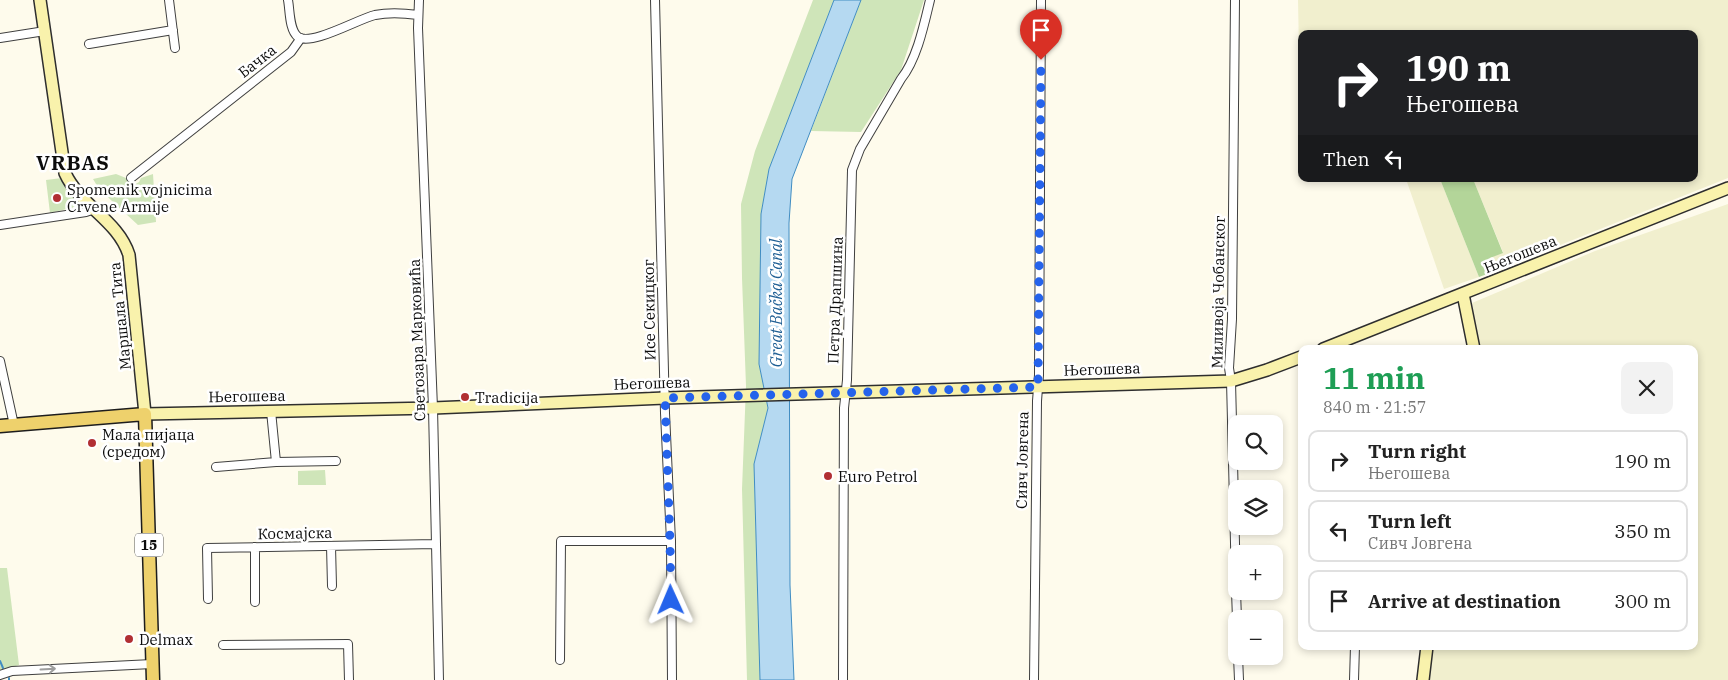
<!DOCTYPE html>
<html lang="en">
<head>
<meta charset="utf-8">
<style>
  :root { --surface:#fff; --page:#f2f2f2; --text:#222; --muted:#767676; --line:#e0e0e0 }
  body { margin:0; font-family:"IBM Plex Serif",serif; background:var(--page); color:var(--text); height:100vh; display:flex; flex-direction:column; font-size:19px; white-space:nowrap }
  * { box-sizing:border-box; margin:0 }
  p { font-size:16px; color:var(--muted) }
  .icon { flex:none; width:28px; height:28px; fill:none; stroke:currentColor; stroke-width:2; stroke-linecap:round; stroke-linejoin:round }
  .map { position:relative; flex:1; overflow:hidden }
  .details { position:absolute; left:1298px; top:345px; width:400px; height:305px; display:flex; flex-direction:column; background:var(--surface); border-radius:10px; box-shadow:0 2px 8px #0003 }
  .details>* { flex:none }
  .guide { position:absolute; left:1298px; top:30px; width:400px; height:152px; border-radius:10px; box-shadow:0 2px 8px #0003; background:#202124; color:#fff; overflow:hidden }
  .controls { position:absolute; left:1228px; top:415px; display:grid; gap:10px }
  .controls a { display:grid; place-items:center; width:55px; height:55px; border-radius:10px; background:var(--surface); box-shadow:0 2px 8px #0003; font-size:25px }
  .pin { position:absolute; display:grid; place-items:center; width:42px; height:42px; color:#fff; margin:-51px -21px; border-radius:50% 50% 50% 0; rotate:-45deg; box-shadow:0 0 5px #0007 }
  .pin .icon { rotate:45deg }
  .me { position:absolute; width:55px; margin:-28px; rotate:359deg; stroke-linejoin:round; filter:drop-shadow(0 0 4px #0008) }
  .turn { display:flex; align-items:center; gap:18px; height:105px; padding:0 25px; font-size:22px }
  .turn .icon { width:65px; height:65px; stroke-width:2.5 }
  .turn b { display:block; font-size:35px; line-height:42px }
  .then { display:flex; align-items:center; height:48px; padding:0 25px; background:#0003; gap:10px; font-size:19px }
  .round { display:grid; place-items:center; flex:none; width:52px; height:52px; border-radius:10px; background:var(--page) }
  .head { display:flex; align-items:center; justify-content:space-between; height:85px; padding:0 25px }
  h1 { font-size:30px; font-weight:800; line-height:38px; color:#1e9e55 }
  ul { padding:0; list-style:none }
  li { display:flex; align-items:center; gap:15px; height:62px; margin:0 10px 8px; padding:0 15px; border:2px solid var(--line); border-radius:10px }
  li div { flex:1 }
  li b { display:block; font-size:19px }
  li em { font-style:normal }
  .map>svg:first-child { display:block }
</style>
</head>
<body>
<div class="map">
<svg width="1728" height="680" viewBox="0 0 1728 680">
  <rect width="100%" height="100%" fill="#fefbec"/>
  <path fill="#f1efce" d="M1298,0H1728V178L1495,271L1490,258L1503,252L1473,179H1694V34H1301V158Z
    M1406,179H1440L1479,277L1444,289Z
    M1728,204V680H1430V664L1434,646H1694V349H1478L1472,303L1595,251Z"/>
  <path fill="#cfe5b9" d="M813,0H834L769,169L761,214L759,364L768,408L754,464L760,680H747L742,489L746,386L742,278L741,204L755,151Z
    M861,0H924L901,70L861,132L811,131Z
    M116,174L126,178L134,185L139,182L141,178L153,174L156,222L138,225L99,189L93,179Z
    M62,178L78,199L77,205L75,207L50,213L46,180Z
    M325,470L326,485H298V471Z
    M0,568H7L19,665L0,671Z"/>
  <path fill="#b3d599" d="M1440,179H1473L1503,253L1490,258L1495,271L1479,277Z"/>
  <path fill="#b5d9f1" stroke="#418dc2" d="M834,0H861L792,179L789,223L790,585L794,680H760L754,464L768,408L759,364L761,214L769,169Z"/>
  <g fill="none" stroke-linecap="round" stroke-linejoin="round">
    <path stroke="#418dc2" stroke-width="2" d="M0,661L3,668
      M9,678V680"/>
    <g stroke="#3f3f3f" stroke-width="10">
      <path id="street" d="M169,0L175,48
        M288,0C290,10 289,30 298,37C312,46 358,19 375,15C390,12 403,13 418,15
        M419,0L418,28L433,408L439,680
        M655,0L665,413L671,541L672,680
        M1235,0L1232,319L1229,368L1231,381L1236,584
        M0,38L45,31
        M89,44L173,30
        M131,178L291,52L301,38
        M0,225L86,212L95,209
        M0,361L14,425
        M271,411L276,462L336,461
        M216,467L276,462
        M331,546L332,586
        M255,547V602
        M1236,591L1237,619
        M208,599L207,548L436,544
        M223,645L348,644L349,680
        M1238,656L1239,680
        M560,660L561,541H671
        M0,675L12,671L152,664
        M843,680L844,408L847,380L852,170L860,149L901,79C917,59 924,25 930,0
        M1034,680L1037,401L1039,375L1041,0
        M1354,680L1355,646"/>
    </g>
    <g stroke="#2e2e2e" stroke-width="14">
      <path id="secondary" d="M40,0L65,173C80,206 118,220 129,255L145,414L433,408L665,398L1231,381L1267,370L1301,357
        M1463,294L1474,349
        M1323,349L1728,188
        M1423,680L1427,646"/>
    </g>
    <g stroke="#1d1d1d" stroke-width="15">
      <path id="primary" d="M0,426L145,414L153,680"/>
    </g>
    <use href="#street" stroke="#fff" stroke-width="8"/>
    <use href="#secondary" stroke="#f9f2ac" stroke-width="11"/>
    <use href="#primary" stroke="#eed16c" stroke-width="12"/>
  </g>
  <defs><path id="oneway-shaft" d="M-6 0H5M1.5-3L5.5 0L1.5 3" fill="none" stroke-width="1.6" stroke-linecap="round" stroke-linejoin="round" transform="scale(1.25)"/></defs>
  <use stroke="#9e9e9e" href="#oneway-shaft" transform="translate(48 669) rotate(-3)"/>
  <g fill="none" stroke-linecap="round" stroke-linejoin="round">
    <path stroke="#2563eb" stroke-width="9" stroke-dasharray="0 16.2" d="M671,600L670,541L665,398L1038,387L1041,60"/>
  </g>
  <g fill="#b12f33" stroke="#fff" stroke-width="2">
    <circle cx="57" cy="198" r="5"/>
    <circle cx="465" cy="397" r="5"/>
    <circle cx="92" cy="443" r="5"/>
    <circle cx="828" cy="476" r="5"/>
    <circle cx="129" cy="639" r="5"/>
  </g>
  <g text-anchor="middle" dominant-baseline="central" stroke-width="5" stroke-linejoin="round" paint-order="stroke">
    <rect fill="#fff" stroke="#555" stroke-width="1" x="135" y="533.5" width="28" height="23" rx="4"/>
    <g font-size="14" font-weight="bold" fill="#0c0c0c">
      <text x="149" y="545">15</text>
    </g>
    <g font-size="15" fill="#0c0c0c" stroke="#fff">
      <text transform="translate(257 61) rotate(-38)">Бачка</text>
      <text transform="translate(1520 254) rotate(-22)">Његошева</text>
      <text transform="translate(1218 292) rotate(-89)">Миливоја Чобанског</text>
      <text transform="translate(835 300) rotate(-88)">Петра Драпшина</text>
      <text transform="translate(649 310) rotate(-91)">Исе Секицког</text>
      <text transform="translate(120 316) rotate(-96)">Маршала Тита</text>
      <text transform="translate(417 340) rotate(-92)">Светозара Марковића</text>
      <text transform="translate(1102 369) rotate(-2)">Његошева</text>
      <text transform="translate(652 383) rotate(-2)">Његошева</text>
      <text transform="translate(247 396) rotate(-1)">Његошева</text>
      <text transform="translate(1022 460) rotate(-89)">Сивч Јовгена</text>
      <text transform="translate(295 533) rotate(-1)">Космајска</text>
    </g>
    <g font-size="15" fill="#0c0c0c" stroke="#fff" text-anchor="start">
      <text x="67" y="189">Spomenik vojnicima<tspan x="67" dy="17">Crvene Armije</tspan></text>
      <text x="475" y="397">Tradicija</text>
      <text x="102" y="434">Мала пијаца<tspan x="102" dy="17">(средом)</tspan></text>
      <text x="838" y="476">Euro Petrol</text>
      <text x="139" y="639">Delmax</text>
    </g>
    <g font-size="16" font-style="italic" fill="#1f5f94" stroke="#fff">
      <text transform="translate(776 303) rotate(-90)">Great Bačka Canal</text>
    </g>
    <g font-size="20" font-weight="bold" letter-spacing="1" fill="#0c0c0c" stroke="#fff">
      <text x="73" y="162">VRBAS</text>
    </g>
  </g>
</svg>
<div class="controls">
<a><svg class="icon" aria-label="search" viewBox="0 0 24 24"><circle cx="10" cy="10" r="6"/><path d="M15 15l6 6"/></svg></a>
<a><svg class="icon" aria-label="layers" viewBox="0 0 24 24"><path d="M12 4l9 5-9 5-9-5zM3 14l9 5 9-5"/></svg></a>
<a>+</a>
<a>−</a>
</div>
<div class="pin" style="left:1041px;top:60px;background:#d93025"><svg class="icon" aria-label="arrive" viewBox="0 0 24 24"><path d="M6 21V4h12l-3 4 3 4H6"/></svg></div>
<svg class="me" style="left:671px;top:600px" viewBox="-20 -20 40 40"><path d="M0-17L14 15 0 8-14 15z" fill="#2563eb" stroke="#fff" stroke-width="4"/></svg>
<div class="guide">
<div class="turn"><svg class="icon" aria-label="right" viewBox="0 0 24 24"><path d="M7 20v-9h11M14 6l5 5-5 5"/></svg><div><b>190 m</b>Његошева</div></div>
<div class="then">Then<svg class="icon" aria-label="left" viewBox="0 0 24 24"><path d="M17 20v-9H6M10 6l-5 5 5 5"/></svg></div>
</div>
<section class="details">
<div class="head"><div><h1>11 min</h1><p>840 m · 21:57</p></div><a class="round"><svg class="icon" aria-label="close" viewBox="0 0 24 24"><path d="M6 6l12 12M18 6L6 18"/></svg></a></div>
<ul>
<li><svg class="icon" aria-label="right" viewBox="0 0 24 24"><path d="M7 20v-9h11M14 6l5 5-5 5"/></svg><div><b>Turn right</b><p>Његошева</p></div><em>190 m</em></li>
<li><svg class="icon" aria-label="left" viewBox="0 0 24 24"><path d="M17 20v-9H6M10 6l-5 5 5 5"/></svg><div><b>Turn left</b><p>Сивч Јовгена</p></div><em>350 m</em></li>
<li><svg class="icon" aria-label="arrive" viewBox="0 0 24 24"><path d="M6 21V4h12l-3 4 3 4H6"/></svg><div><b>Arrive at destination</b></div><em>300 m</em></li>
</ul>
</section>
</div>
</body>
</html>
